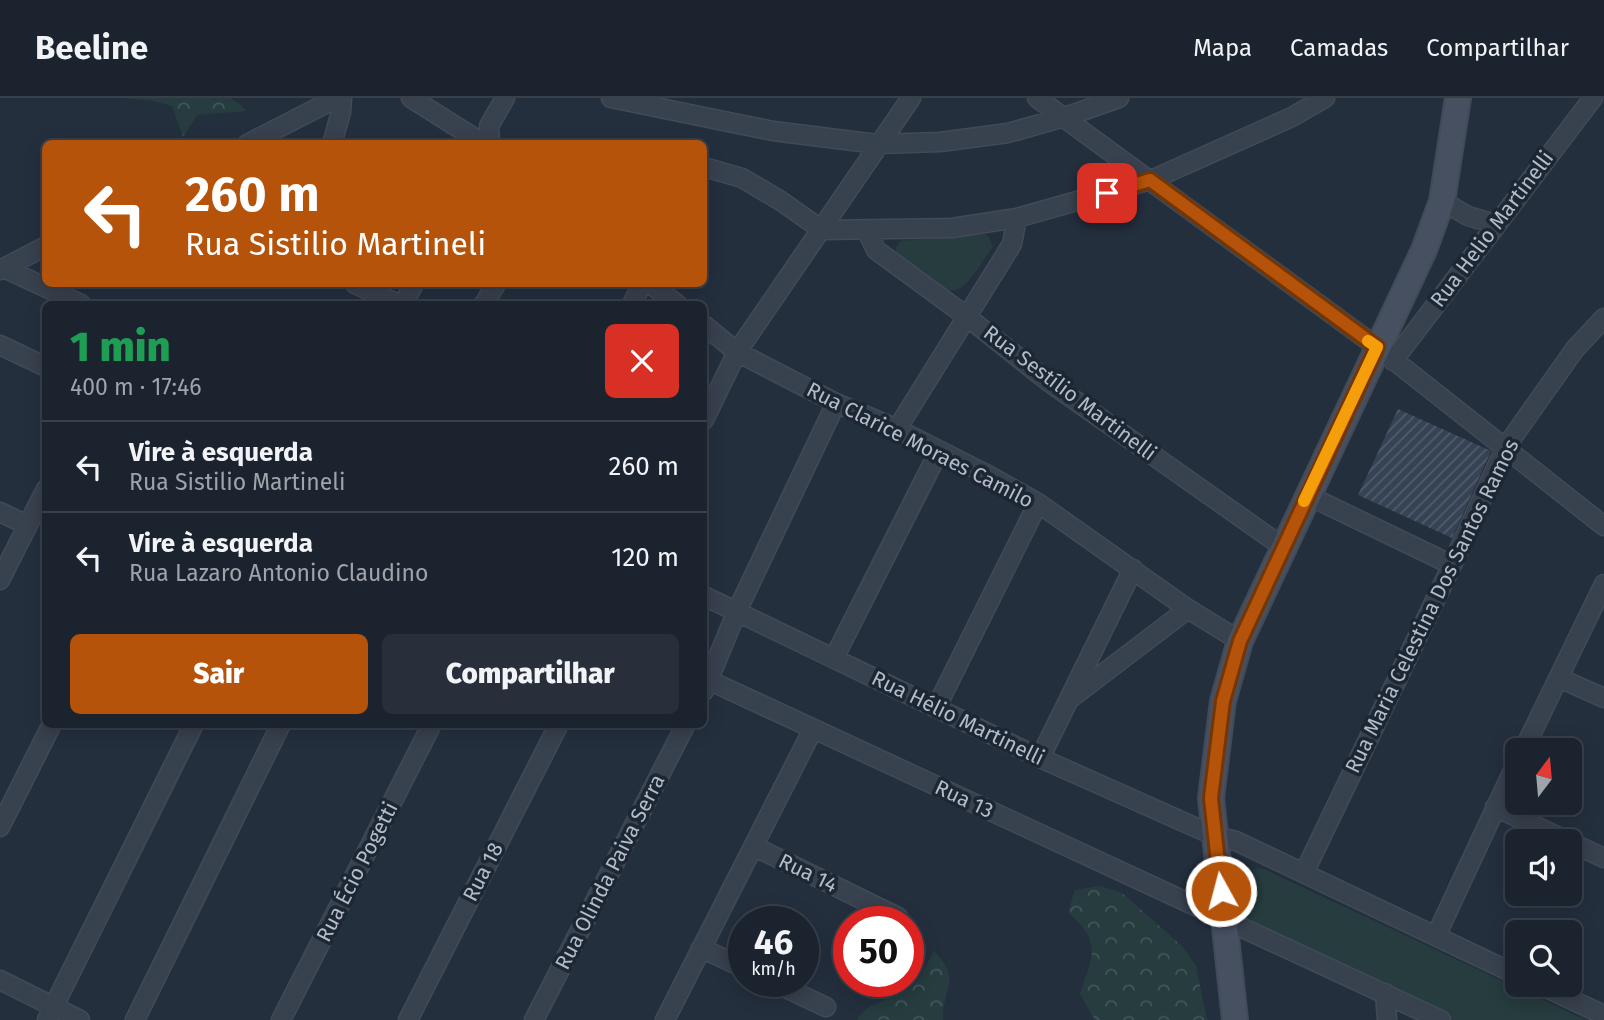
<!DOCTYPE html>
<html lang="pt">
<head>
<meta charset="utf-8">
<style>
  :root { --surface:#1b232e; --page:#282f3a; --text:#f1f3f6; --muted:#a0a4aa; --line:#39404a; --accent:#b45309 }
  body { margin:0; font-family:"Fira Sans",sans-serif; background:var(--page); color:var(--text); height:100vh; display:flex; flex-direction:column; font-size:26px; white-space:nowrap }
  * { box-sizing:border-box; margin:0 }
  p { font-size:23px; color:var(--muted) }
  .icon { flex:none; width:38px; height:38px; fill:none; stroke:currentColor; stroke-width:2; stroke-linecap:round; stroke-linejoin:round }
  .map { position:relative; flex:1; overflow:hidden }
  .drawer { position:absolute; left:42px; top:203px; width:665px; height:427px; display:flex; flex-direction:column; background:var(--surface); border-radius:10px; box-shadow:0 4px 18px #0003,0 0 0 2px var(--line) }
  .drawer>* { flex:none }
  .banner { position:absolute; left:42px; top:42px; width:665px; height:147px; border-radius:10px; box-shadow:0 4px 18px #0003,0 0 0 2px var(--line); background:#b45309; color:#fff; overflow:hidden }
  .needle { width:46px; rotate:16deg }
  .tools { position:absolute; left:1505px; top:640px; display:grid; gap:14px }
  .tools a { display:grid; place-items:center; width:77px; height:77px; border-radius:10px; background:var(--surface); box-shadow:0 4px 18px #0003,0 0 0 2px var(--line); font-size:35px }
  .speed { position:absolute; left:728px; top:808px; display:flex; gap:14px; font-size:35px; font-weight:700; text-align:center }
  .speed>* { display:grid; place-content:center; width:91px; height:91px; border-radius:50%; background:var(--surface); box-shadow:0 4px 18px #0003,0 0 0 2px var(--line); line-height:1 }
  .speed small { font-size:18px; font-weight:400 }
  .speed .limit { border:10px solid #d22; background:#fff; color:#111 }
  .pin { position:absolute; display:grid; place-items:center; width:60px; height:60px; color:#fff; margin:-30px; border-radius:14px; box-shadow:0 4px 10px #0006 }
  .me { position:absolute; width:77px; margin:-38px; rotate:353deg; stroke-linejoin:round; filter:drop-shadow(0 0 5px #0008) }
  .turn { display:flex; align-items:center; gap:24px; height:147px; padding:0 28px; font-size:32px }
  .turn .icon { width:91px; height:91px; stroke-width:2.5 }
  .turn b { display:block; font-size:49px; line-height:60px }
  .round { display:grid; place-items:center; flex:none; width:74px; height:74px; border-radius:10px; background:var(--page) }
  .summary { display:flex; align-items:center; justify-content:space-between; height:119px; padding:0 28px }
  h1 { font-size:42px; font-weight:800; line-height:52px; color:#1e9e55 }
  .primary-button { display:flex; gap:14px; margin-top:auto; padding:14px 28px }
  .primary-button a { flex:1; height:80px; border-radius:10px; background:var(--accent); color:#fff; font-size:28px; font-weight:800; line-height:80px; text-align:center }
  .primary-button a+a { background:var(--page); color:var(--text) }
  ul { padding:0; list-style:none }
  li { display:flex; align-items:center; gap:21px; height:91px; padding:0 28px; border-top:2px solid var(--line) }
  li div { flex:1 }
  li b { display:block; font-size:26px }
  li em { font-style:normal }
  header { display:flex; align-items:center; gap:42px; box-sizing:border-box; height:98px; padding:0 35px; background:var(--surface); border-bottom:2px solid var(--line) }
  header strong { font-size:33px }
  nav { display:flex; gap:38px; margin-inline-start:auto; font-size:24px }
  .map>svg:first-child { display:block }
</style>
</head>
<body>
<header>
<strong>Beeline</strong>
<nav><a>Mapa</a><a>Camadas</a><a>Compartilhar</a></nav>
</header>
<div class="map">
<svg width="1604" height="922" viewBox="0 0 1604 922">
  <defs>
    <pattern id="forest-crowns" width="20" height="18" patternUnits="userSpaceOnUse" patternTransform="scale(1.75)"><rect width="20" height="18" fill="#263c3f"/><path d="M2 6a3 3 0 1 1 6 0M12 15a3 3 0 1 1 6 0" fill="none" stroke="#435659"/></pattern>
    <pattern id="building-hatch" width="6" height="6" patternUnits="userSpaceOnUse" patternTransform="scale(1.75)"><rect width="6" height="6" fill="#364354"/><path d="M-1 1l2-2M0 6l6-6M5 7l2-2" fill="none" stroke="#515c6b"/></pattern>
  </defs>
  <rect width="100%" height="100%" fill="#242f3e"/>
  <path fill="#263c3f" d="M981,135L988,138L993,149C983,161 974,180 962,189C943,203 910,168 895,157L896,149L901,143Z
    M1258,770L1266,772L1586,922H1454L1237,820L1233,814L1232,785L1243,774Z"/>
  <path fill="url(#forest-crowns)" d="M125,0H230L241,7L246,13L197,17L183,39L172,8L154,3Z
    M1100,788L1122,795L1182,848L1196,868L1207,922H1095L1080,896C1093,855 1103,847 1068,814L1075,792Z
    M934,853C963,884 942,887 943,922H857C869,901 896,903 913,887C922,879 928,863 934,853Z"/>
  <path fill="url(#building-hatch)" d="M1398,311L1491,353L1452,440L1358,397Z"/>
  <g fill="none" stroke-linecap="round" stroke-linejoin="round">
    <g stroke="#414a57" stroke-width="21">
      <path id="minor" d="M411,0L484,46
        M611,0L773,33L877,46L940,44L1008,35L1065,19L1119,0
        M1037,0L1377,249L1604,428
        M247,46L337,0
        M332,46L341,14L342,0
        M490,46L489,28L505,0
        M704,69L742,80L781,103L822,132L952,130L1017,120L1151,82L1292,19L1325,0
        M1442,103L1468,118L1495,126
        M867,133L876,152L966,218L1049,284L1283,449
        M4,170L81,206
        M0,172L46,148
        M355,186L398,206
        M650,186L677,206
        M403,206L414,186
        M484,206L496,186
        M632,206L642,186
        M704,227L737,254L836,305L897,331L986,376L1038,405L1188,511L1240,543
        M0,247L46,269
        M1393,263L1593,0
        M704,322L737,254L911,0
        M897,331L1012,146L1017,120
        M1307,397L1452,467
        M0,414L27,427
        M0,482L46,391
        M704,498L1040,660L1215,738L1236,743L1517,877
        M834,560L939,353
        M704,580L1441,922
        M1559,580L1604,600
        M704,593L737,513L836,305
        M1071,600L1188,511
        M936,610L1038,405
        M1523,653L1604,486
        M1040,660L1133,471
        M1495,709L1604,760
        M0,729L52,626
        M755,749L898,819
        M1304,775L1452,467L1505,350L1575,251L1604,220
        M1436,838L1517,664
        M701,850L744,870
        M0,882L80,922
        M773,884L826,909
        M1540,887L1604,917
        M1385,895L1387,922
        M47,922L194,626
        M135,922L281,626
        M281,922L432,626
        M408,922L559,626
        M534,922L686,626
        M665,922L813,631"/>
    </g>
    <g stroke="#414a57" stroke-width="28">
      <path id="secondary" d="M1235,922L1211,700L1223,603L1240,543L1424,152L1442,103L1458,0"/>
    </g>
    <use href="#minor" stroke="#38414e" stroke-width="18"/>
    <use href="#secondary" stroke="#465061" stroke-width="24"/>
  </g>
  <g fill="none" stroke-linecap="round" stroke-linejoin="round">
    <g stroke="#753606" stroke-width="18">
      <path id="route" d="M1107,95L1150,82L1377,249L1240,543L1223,603L1211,700L1221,793"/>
    </g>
    <use href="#route" stroke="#b45309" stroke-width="12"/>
    <path stroke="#f59e0b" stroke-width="12" d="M1304,403L1377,249L1368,243"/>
  </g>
  <g text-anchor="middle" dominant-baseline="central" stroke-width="7" stroke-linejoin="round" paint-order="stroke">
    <g font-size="21" fill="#b4bcc9" stroke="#1d2633">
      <text transform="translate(1492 131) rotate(-53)">Rua Helio Martinelli</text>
      <text transform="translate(1070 295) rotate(37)">Rua Sestílio Martinelli</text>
      <text transform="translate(920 347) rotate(27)">Rua Clarice Moraes Camilo</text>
      <text transform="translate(1432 508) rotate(-64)">Rua Maria Celestina Dos Santos Ramos</text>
      <text transform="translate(958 620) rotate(26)">Rua Hélio Martinelli</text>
      <text transform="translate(964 701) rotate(25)">Rua 13</text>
      <text transform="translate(357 774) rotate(-63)">Rua Écio Pogetti</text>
      <text transform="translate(483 774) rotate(-63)">Rua 18</text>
      <text transform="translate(610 774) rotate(-63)">Rua Olinda Paiva Serra</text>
      <text transform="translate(808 775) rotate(26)">Rua 14</text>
    </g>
  </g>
</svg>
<div class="tools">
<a><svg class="needle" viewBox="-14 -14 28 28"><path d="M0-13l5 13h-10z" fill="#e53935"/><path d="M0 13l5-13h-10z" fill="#a0a4aa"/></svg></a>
<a><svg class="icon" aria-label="sound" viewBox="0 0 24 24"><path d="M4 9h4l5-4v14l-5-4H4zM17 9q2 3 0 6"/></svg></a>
<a><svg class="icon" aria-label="search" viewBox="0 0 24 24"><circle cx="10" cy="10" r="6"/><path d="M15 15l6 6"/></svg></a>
</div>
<div class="speed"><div>46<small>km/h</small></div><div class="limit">50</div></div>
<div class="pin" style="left:1107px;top:95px;background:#d93025"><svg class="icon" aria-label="arrive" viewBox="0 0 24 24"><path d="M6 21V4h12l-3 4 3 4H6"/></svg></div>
<svg class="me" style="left:1221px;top:793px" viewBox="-20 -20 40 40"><circle r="17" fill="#b45309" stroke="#fff" stroke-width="3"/><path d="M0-11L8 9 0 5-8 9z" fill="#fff"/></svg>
<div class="banner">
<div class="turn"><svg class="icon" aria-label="left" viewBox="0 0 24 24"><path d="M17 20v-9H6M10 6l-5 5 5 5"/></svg><div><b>260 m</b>Rua Sistilio Martineli</div></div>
</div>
<section class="drawer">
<div class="summary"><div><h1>1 min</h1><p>400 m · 17:46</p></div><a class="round" style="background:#d93025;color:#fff"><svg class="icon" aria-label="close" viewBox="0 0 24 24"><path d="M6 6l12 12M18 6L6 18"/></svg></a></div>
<ul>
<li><svg class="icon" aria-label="left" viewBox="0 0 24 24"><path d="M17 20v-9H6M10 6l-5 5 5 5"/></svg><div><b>Vire à esquerda</b><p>Rua Sistilio Martineli</p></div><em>260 m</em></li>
<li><svg class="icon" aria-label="left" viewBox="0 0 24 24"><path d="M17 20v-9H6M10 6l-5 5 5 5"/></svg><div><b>Vire à esquerda</b><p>Rua Lazaro Antonio Claudino</p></div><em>120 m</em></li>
</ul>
<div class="primary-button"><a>Sair</a><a>Compartilhar</a></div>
</section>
</div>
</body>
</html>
